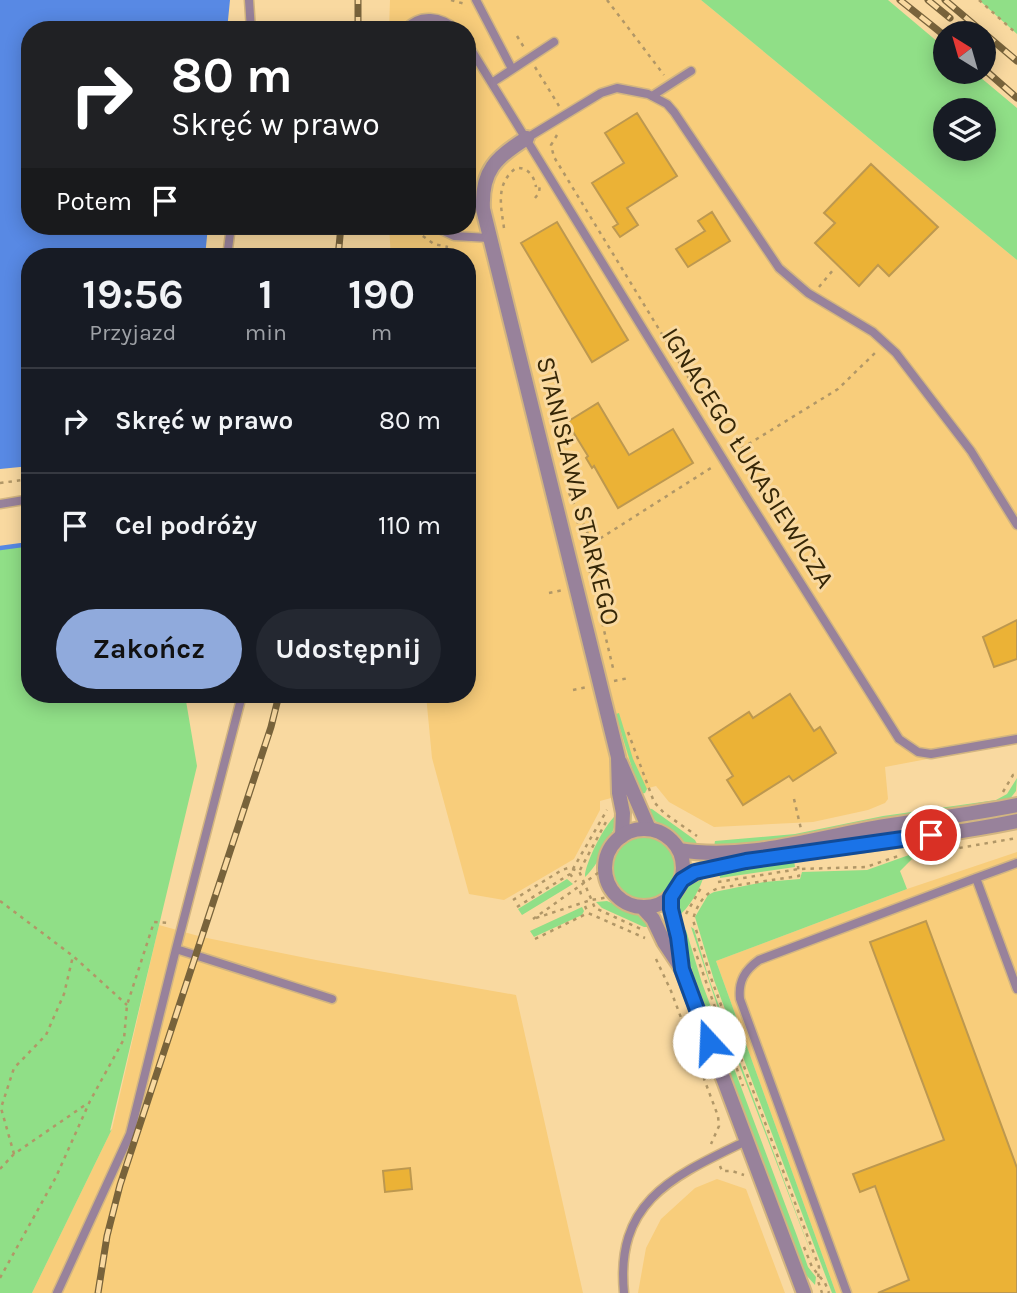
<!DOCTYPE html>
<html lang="pl">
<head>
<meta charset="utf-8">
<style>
  :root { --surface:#171b24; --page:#242831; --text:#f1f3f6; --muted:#9ea1a6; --line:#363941; --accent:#90aadc }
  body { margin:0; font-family:Karla,sans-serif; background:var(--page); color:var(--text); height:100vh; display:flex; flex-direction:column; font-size:26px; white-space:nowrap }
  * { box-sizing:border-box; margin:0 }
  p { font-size:23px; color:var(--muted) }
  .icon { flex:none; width:38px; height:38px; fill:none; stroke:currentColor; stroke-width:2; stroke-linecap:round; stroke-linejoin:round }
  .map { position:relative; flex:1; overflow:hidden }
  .drawer { position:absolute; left:21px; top:248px; width:455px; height:455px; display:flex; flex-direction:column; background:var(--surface); border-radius:28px; box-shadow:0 4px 18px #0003 }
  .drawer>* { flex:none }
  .hud { position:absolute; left:21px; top:21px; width:455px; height:214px; border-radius:28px; box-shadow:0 4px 18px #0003; background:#202124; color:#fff; overflow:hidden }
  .needle { width:46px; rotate:323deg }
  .fabs { position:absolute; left:933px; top:21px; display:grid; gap:14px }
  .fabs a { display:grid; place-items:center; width:63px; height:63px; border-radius:50%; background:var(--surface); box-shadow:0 4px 18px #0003; font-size:35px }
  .pin { position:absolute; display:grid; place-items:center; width:60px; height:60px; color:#fff; margin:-30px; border:4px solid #fff; border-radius:50%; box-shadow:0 2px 7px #0007 }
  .me { position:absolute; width:77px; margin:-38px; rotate:340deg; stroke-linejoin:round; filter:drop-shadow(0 0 5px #0008) }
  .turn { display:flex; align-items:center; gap:24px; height:147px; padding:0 35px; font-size:32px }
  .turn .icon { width:91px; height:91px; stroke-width:2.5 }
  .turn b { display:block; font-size:49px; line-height:60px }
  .then { display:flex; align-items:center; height:66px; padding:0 35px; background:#0003; gap:14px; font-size:26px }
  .eta { display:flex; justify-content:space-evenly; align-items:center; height:119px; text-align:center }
  .eta b { font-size:42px; font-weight:700; line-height:49px }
  .primary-button { display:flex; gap:14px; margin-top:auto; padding:14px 35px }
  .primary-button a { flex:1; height:80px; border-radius:42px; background:var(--accent); color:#111; font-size:28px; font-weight:700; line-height:80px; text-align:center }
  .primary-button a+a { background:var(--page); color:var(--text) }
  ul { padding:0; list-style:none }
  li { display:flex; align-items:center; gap:21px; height:105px; padding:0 35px; border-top:2px solid var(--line) }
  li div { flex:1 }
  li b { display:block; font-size:26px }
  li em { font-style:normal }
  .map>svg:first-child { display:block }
</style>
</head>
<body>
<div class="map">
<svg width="1017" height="1293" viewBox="0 0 1017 1293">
  <rect width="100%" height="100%" fill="#f9d9a0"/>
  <path fill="#f8cd7b" d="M390,0H701L1017,260V742L885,767L888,799L885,803L868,810L813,822L714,827L669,802L656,786L600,801V810L574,859L504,900L469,894L432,758L426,695H467V257H391L389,226H467V30H389Z
    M1017,852V1293H836L716,961L907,889Z
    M159,925L202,937L316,960L516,995L583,1293H32L112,1129Z
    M717,1179L746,1189L785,1293H638L646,1248L661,1219L695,1188Z"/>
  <path fill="#90df87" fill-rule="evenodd" d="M701,0H888L945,48V72H974L1017,108V260ZM945,110H984V149H945Z
    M979,0H1017V34Z
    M30,545V695H185L197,766L110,1131L112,1129L32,1293H0V549Z
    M619,713L633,759L647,789L645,793L640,794L618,722L616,714Z
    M1017,778L1016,791L1009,800L790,840L714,847L715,841L795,834L883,816L996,800L1007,794Z
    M645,808L652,809L695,840L699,848C683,844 653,823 645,808Z
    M618,814C615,831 598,866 585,877C584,865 607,819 618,814Z
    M612 868a32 32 0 1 1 64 0a32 32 0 1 1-64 0Z
    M909,855L912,859L900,871L907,889L716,961L836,1293H832L714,980L695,917L708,895L714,892L764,882L800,879L802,872L867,870Z
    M794,860L795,867L720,878L719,871Z
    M704,874C702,887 688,910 677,917C675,896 686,884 704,874Z
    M567,879L573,884L522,915L518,909Z
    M607,901L640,915L651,927H644L602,908L596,902Z
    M582,907L584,911L582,915L534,937L530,931Z
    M691,927L694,929L709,979L817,1269L722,1020Z
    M686,930L702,983L797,1236L808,1267L816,1277L815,1285L806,1275L791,1238L697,987L681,932Z"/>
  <path fill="#5889e4" d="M0,0H230L227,30H30V226H208L205,257H30V466L0,469Z"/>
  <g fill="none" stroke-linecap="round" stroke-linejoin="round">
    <path stroke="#5889e4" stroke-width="4.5" d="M0,548L30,544"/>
  </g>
  <path fill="#ebb236" stroke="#bd984f" stroke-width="2" d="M637,113L677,176L627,208L638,225L620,237L613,227L618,224L592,183L624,163L605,133Z
    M871,164L938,227L889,276L878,265L859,286L815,243L835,223L824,213Z
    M712,212L730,241L688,267L676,249L705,231L698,221Z
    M557,222L628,340L592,362L521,243Z
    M598,403L629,455L673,429L693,463L618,508L594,466L592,468L586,458L588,456L567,422Z
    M1017,620V659L994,667L983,637Z
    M790,694L814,731L820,727L836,753L793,781L789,776L743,805L727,780L733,776L709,738L749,712L753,718Z
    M926,921L1017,1168V1293H878L909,1280L875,1186L860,1192L853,1174L944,1140L870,942Z
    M410,1168L412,1189L385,1192L383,1171Z"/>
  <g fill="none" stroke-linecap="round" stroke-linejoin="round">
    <g stroke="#d2b581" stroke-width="11">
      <path id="service" d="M249,0L251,30
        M476,0L512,69
        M404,30C420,12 441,16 457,30
        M467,43L747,498L899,739L918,752L931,754L1017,739
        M493,82L554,42
        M652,96L691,71
        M527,138L601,93L617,88L648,94L667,104L674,112L779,268L808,293L873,332L896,353L971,451L1017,525
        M433,226L454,236L489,238
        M227,257L231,226
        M0,504L30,499
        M976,878L1017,863
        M176,949L240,703V695
        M57,1293L130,1134L176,949L332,999
        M624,1293C615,1200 674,1176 746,1141
        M847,1293L740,999C738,981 745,970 759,960L976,878L1017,989"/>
    </g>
    <g stroke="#d2b581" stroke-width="18">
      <path id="minor" d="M527,138C496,157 481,171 483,209L618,757L619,793L623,813L622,836
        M620,762L649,829"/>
    </g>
    <g stroke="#d2b581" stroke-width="18">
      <path id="tertiary" d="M605 868a39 39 0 1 1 78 0a39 39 0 1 1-78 0Z
        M679,850C748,861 818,837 885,826C929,819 973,814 1017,805
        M682,880C713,860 759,858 795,853C869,843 944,836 1017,821
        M671,897L670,905L681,964
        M643,908L653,919L664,942L682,969L804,1293"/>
    </g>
    <path stroke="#b19767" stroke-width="2.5" stroke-dasharray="3.5 5" stroke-linecap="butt" d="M451,0L465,4
      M607,0L664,75
      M979,0L1017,34
      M517,36L525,49
      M535,67L559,106
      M557,135L551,145L554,157L696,390
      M535,198L539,193L540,184
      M409,226L434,244L448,247
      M504,228C501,206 495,184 516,168C528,167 534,176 536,187
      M819,287L833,270
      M734,453L838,389L876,352
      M0,483L30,479
      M569,493L595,549L603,626L613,668
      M577,520L587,555L592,586
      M593,543L714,466
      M549,593L563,590
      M614,681L629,678
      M573,690L587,687
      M628,732L654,802L664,813L697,836
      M1003,792L1013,775L1017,774
      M794,799L801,829
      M913,852V856L1017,838
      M798,866L799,876L719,888C705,892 696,906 693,920L711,978L819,1267L818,1281L822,1293
      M580,870L607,820
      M570,874L576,882
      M718,882L799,869L866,867L901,855
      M580,891L582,897
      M513,900L562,870L568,868L579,871L595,908L643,930
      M0,901L73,956L127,1005
      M585,906L588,913L645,938
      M517,907L570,874L607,810
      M686,914L702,886
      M536,918L591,900L616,896
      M533,919L605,868
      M535,939L588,913
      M694,948L743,1086
      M656,959L671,991L718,1116L719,1126L711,1144
      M14,1154L1,1108L14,1068L46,1035L64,994L73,956
      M720,1166L722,1171H732L744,1175
      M0,1169L14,1154L88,1103
      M804,1247L812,1267L825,1283L829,1293
      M0,1278L56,1177L90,1101L124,1039L127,1005L154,922L170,923"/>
    <use href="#service" stroke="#98829b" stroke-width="8"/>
    <use href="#minor" stroke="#98829b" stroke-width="14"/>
    <use href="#tertiary" stroke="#98829b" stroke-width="14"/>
    <g stroke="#78633b" stroke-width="7">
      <path id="rail" d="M900,0L945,36
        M928,0L950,18
        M945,0L1017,61
        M358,30V0
        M984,69L1017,98
        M338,257L341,226
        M98,1293L107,1236L120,1185L271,727L279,695"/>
    </g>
    <use href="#rail" stroke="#f9d9a0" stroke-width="4.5" stroke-dasharray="13" stroke-linecap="butt"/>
  </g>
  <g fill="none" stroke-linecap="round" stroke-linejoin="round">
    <g stroke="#114b97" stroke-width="18">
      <path id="route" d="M709,1042L682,969L678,937L671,909V897L682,880L695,872L746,861L931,835"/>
    </g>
    <use href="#route" stroke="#1a73e8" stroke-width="12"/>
  </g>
  <g text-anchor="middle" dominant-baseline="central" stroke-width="6" stroke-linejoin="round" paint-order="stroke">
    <g font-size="26" fill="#362707" stroke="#f9d9a0">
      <text transform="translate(748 458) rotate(58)">IGNACEGO ŁUKASIEWICZA</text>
      <text transform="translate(578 491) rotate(76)">STANISŁAWA STARKEGO</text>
    </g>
  </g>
</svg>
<div class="fabs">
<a><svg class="needle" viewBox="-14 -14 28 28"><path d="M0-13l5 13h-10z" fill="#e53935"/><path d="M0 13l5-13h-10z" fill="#9ea1a6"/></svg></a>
<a><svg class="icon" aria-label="layers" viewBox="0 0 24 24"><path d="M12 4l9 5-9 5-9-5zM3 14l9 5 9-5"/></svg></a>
</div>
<div class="pin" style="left:931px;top:835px;background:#d93025"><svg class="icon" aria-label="arrive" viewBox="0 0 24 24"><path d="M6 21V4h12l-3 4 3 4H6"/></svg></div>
<svg class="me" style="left:709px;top:1042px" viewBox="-20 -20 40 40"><circle r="19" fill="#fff"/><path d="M0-13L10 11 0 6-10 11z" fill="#1a73e8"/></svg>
<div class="hud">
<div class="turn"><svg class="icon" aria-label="right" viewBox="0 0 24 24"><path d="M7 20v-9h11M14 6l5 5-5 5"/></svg><div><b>80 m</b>Skręć w prawo</div></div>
<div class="then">Potem<svg class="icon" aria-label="arrive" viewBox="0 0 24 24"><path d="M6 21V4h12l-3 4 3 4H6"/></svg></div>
</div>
<section class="drawer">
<div class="eta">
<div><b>19:56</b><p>Przyjazd</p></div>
<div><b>1</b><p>min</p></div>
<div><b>190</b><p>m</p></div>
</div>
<ul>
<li><svg class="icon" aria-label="right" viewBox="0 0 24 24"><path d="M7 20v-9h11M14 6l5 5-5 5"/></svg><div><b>Skręć w prawo</b></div><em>80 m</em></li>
<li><svg class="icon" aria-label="arrive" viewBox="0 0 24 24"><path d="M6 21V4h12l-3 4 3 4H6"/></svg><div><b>Cel podróży</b></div><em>110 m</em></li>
</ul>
<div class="primary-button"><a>Zakończ</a><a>Udostępnij</a></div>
</section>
</div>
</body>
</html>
